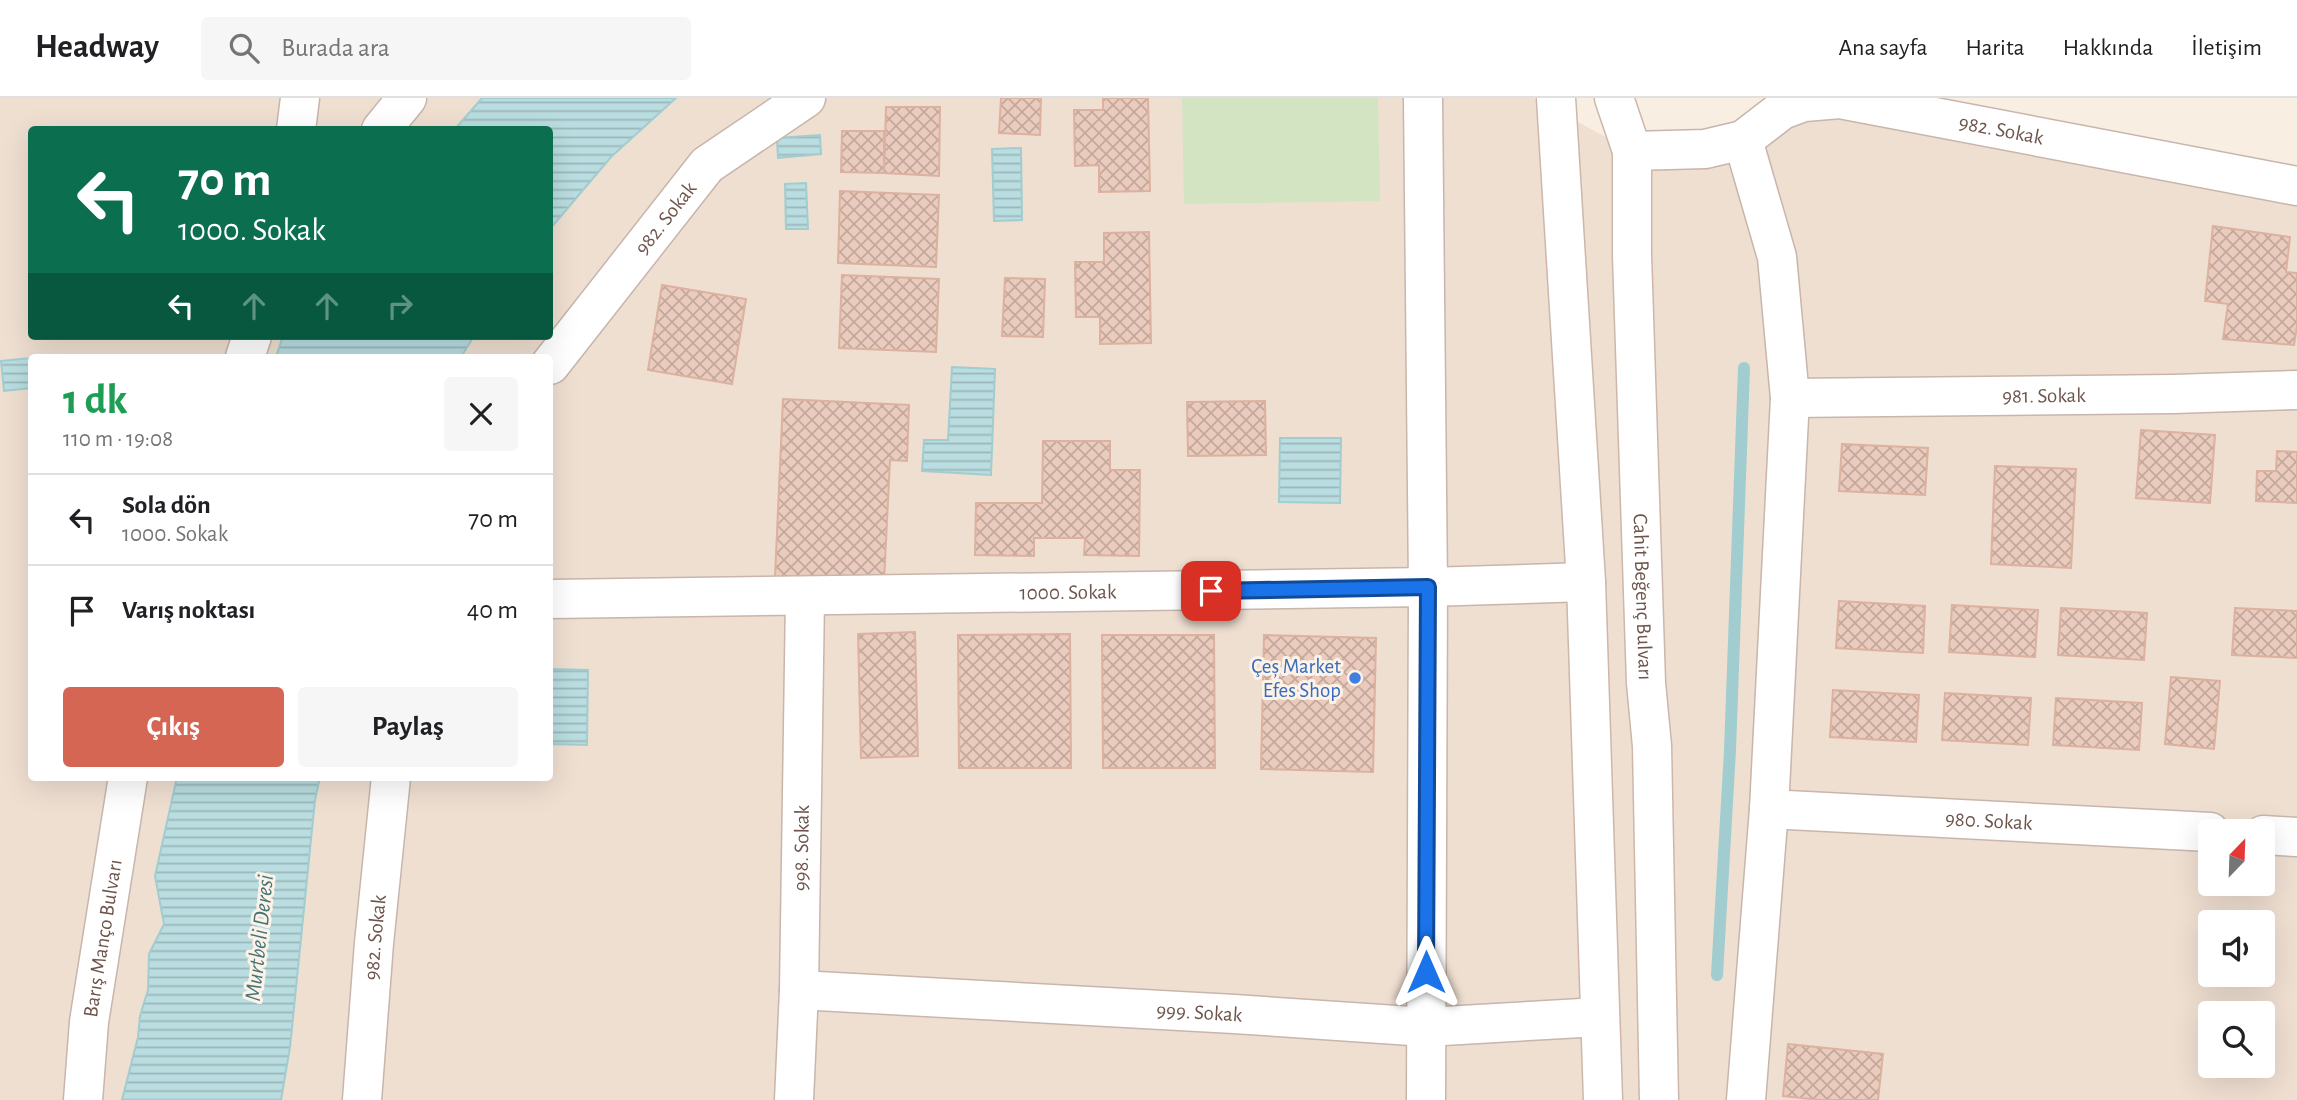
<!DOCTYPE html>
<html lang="tr">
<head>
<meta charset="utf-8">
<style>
  :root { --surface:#fff; --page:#f6f6f6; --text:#202124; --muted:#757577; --line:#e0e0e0; --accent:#d56654 }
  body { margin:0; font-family:"Alegreya Sans",sans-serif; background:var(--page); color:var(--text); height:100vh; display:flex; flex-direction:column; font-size:26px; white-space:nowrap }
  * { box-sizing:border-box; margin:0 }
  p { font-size:23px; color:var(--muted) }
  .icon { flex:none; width:38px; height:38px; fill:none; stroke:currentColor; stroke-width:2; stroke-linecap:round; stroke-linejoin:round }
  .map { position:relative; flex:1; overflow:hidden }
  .drawer { position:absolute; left:28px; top:256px; width:525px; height:427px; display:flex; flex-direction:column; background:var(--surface); border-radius:7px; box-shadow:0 7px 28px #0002 }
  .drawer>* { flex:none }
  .hud { position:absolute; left:28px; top:28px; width:525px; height:214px; border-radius:7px; box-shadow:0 7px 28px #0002; background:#0b6e4f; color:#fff; overflow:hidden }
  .needle { width:46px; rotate:23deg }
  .controls { position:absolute; left:2198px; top:721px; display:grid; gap:14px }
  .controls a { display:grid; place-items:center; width:77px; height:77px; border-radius:7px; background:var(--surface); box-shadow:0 7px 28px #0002; font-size:35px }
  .pin { position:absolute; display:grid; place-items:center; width:60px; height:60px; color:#fff; margin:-30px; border-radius:14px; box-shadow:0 4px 10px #0006 }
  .me { position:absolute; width:77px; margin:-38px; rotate:0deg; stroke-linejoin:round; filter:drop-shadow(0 0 5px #0008) }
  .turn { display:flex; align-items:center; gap:24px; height:147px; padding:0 35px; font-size:32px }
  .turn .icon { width:91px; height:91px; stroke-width:2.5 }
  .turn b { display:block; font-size:49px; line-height:60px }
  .lanes { display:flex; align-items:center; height:66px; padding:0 35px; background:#0003; justify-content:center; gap:35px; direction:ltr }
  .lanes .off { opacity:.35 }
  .round { display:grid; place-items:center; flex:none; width:74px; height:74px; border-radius:7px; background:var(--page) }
  .headline { display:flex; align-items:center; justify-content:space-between; height:119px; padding:0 35px }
  h1 { font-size:42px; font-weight:700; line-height:52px; color:#1e9e55 }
  .action { display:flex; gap:14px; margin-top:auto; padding:14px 35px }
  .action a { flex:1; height:80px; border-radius:7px; background:var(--accent); color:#fff; font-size:28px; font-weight:700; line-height:80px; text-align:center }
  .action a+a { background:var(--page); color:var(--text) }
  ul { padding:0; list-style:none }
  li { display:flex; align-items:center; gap:21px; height:91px; padding:0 35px; border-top:2px solid var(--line) }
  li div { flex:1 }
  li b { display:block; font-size:26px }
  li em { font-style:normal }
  header { display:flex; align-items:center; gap:42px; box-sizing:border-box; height:98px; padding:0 35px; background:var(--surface); border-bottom:2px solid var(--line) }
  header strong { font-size:33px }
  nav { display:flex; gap:38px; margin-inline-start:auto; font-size:24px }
  .search { width:490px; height:63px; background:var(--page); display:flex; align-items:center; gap:18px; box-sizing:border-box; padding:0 24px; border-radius:7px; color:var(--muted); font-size:26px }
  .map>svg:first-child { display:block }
</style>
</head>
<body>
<header>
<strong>Headway</strong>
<div class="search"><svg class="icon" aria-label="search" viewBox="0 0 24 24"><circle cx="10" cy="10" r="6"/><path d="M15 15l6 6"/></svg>Burada ara</div>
<nav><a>Ana sayfa</a><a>Harita</a><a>Hakkında</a><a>İletişim</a></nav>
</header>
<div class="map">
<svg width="2297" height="1002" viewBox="0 0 2297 1002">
  <defs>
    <pattern id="water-rules" width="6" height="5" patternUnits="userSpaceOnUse" patternTransform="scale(1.75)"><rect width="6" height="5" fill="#b9dde0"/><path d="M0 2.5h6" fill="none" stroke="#9bb6b8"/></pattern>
    <pattern id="building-cross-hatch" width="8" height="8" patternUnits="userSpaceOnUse" patternTransform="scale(1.75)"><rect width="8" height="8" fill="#ebcbbd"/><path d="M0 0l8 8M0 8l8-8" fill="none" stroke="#c3a89c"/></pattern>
  </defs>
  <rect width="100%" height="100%" fill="#f9eee2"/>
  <path fill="#efdfd1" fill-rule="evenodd" d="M0,0H1533L1632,53L1782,12L2297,88V1002H0ZM32,32H550V238H32ZM32,259H550V679H32ZM2210,733H2263V786H2210ZM2210,824H2263V877H2210ZM2210,915H2263V968H2210Z"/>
  <path fill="#d3e4c3" d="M1182,0H1378L1380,103L1184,106Z"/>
  <path fill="url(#water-rules)" stroke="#a1cdd0" stroke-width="2" d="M482,0H676L611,59L550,131V32L455,31Z
    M820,37L821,56L778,60L777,40Z
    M1021,50L1022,122L994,123L992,51Z
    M806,85L808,131H786L785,86Z
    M283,238H474L461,259H276Z
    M31,260V290L4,293L1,263Z
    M952,269L995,271L991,377L922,373L924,342H948Z
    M1280,340H1341L1340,405L1279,404Z
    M550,571L588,572L587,647L550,646Z
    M177,679H320L315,702L290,949L281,1002H122L138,939L140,918L148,892L149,856L164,826L155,778Z"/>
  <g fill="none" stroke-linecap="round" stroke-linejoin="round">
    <path stroke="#a1cdd0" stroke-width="12" d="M1717,877L1730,652L1744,270"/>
  </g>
  <path fill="url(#building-cross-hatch)" stroke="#dcb19f" stroke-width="2" d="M1001,0H1041L1040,37L999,35Z
    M1103,0H1148L1150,93L1099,94V67L1075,68L1074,12H1103Z
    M886,9H940L939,78L884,75Z
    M842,33H884V75L841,74Z
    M840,93L939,97L936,169L838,165Z
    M2213,128L2290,139L2286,174L2297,175V228L2294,247L2223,241L2228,206L2205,203Z
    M1149,134L1151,245L1100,246V219H1076L1075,164H1104V135Z
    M842,177L939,181L936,254L839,250Z
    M1005,180L1045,181L1043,239L1002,238Z
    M662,187L746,201L732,286L648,272Z
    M783,301L909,307L907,363L890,362L884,484L775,479Z
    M1265,303L1266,357L1188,358L1187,304Z
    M2141,332L2215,337L2210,405L2136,400Z
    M1043,343H1110V372H1140L1139,458L1084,457L1085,440H1034V458L975,457L976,405H1042Z
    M1842,346L1928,350L1925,397L1839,393Z
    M2277,353L2297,354V405L2256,403L2257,373H2276Z
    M1995,368L2076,371L2071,470L1991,466Z
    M1839,503L1925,508L1923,555L1836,550Z
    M1952,507L2038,512L2035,559L1949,554Z
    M2061,510L2147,515L2144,562L2058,557Z
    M2235,510L2297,513V560L2232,557Z
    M915,534L918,658L861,660L858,536Z
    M1070,536L1071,670H959L958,537Z
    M1102,537H1214L1215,670H1103Z
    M1264,537L1376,540L1373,674L1261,671Z
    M2171,579L2220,583L2214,651L2165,646Z
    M1833,592L1919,597L1916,644L1830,639Z
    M1945,595L2031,600L2028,647L1942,642Z
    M2056,600L2142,605L2139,652L2053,647Z
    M1788,946L1883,956L1878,1002H1820L1783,998Z"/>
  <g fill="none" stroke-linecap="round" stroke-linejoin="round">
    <g stroke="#c8b5ab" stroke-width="41">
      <g id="minor">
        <path d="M1423,0L1428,489L1426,1002"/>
        <path d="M296,32L300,0"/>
        <path d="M1743,42L1777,159L1790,300L1769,711L1746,1002"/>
        <path id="s1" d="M1632,53L1705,51L1743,42L1782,12L1804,4L1840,1L2297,88"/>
        <path id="s2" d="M550,267L707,67L806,0"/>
        <path id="s3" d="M1790,300L2174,296L2297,292"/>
        <path id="s4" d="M550,501L1428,489L1586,484"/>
        <path id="s5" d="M1769,711L2210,734"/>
        <path d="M2263,737L2297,739"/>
        <path id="s6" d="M799,892L1234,916L1426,929L1599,919"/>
        <path id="s7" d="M362,1002L374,845L391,679"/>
        <path id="s8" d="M794,1002L799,892L805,499"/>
      </g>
    </g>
    <g stroke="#c8b5ab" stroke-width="41">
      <g id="tertiary">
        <path d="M381,32L407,0"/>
        <path d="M245,259L252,238"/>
        <path id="s9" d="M83,1002L89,924L128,679"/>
      </g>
    </g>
    <g stroke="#cdb7ab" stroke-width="41">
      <g id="secondary">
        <path d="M1556,0L1586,484L1603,1002"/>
        <path id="s10" d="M1614,0L1632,53V157L1646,585L1652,648L1659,1002"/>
      </g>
    </g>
    <use href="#minor" stroke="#fff" stroke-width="38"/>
    <use href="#tertiary" stroke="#fff" stroke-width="38"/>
    <use href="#secondary" stroke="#fff" stroke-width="38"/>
  </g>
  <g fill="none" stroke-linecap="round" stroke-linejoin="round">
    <g stroke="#114b97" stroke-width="18">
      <path id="route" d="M1211,493L1428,489L1426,874"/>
    </g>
    <use href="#route" stroke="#1a73e8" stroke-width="12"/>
  </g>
  <circle fill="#3f7fe0" stroke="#fcf2e7" stroke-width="2.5" cx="1355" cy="580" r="7"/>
  <g text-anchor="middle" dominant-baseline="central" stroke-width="6" stroke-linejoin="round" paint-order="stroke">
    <g font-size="21" fill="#6d554c" stroke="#fcf2e7">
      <text stroke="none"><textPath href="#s1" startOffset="385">982. Sokak</textPath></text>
      <text stroke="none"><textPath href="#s2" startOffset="187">982. Sokak</textPath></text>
      <text stroke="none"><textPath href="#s3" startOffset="254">981. Sokak</textPath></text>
      <text stroke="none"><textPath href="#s4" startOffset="518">1000. Sokak</textPath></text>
      <text stroke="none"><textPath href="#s10" startOffset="502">Cahit Beğenç Bulvarı</textPath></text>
      <text stroke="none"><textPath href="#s5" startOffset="220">980. Sokak</textPath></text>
      <text stroke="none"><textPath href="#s8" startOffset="252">998. Sokak</textPath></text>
      <text stroke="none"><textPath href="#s9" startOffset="163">Barış Manço Bulvarı</textPath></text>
      <text stroke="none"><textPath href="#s7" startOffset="163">982. Sokak</textPath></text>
      <text stroke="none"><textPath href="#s6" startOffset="401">999. Sokak</textPath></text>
    </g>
    <g font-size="21" fill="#366cbe" stroke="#fcf2e7" text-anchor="end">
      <text x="1341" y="568">Çeș Market<tspan x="1341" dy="24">Efes Shop</tspan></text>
    </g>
    <g font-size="23" font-style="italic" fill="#457478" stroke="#fcf2e7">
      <text transform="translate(260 840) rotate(-84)">Murtbeli Deresi</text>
    </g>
  </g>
</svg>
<div class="controls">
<a><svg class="needle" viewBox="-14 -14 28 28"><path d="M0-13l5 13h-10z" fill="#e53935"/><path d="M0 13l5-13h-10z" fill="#757577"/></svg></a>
<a><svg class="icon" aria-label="sound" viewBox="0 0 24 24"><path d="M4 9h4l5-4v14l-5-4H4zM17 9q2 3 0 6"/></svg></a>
<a><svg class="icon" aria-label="search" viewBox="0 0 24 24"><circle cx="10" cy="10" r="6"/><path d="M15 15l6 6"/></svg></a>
</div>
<div class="pin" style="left:1211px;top:493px;background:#d93025"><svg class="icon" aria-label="arrive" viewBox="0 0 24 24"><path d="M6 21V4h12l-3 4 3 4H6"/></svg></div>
<svg class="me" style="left:1426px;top:874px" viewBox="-20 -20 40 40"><path d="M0-17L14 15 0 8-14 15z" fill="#1a73e8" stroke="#fff" stroke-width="4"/></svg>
<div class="hud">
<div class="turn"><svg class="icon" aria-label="left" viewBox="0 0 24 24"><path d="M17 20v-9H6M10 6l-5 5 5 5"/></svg><div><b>70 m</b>1000. Sokak</div></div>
<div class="lanes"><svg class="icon" aria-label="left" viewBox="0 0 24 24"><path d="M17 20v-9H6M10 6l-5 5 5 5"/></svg><svg class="icon off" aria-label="ahead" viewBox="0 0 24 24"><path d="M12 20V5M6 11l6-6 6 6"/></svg><svg class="icon off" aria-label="ahead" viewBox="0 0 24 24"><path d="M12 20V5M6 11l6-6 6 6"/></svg><svg class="icon off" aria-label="right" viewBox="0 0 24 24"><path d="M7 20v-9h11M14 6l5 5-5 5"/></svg></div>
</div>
<section class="drawer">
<div class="headline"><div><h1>1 dk</h1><p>110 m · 19:08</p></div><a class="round"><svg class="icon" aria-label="close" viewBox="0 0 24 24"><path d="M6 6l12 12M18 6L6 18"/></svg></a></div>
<ul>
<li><svg class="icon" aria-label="left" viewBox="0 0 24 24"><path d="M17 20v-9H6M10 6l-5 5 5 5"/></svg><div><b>Sola dön</b><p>1000. Sokak</p></div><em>70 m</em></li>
<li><svg class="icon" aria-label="arrive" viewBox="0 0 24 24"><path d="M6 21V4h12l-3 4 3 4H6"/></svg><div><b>Varış noktası</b></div><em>40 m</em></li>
</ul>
<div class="action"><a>Çıkış</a><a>Paylaş</a></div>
</section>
</div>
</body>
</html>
